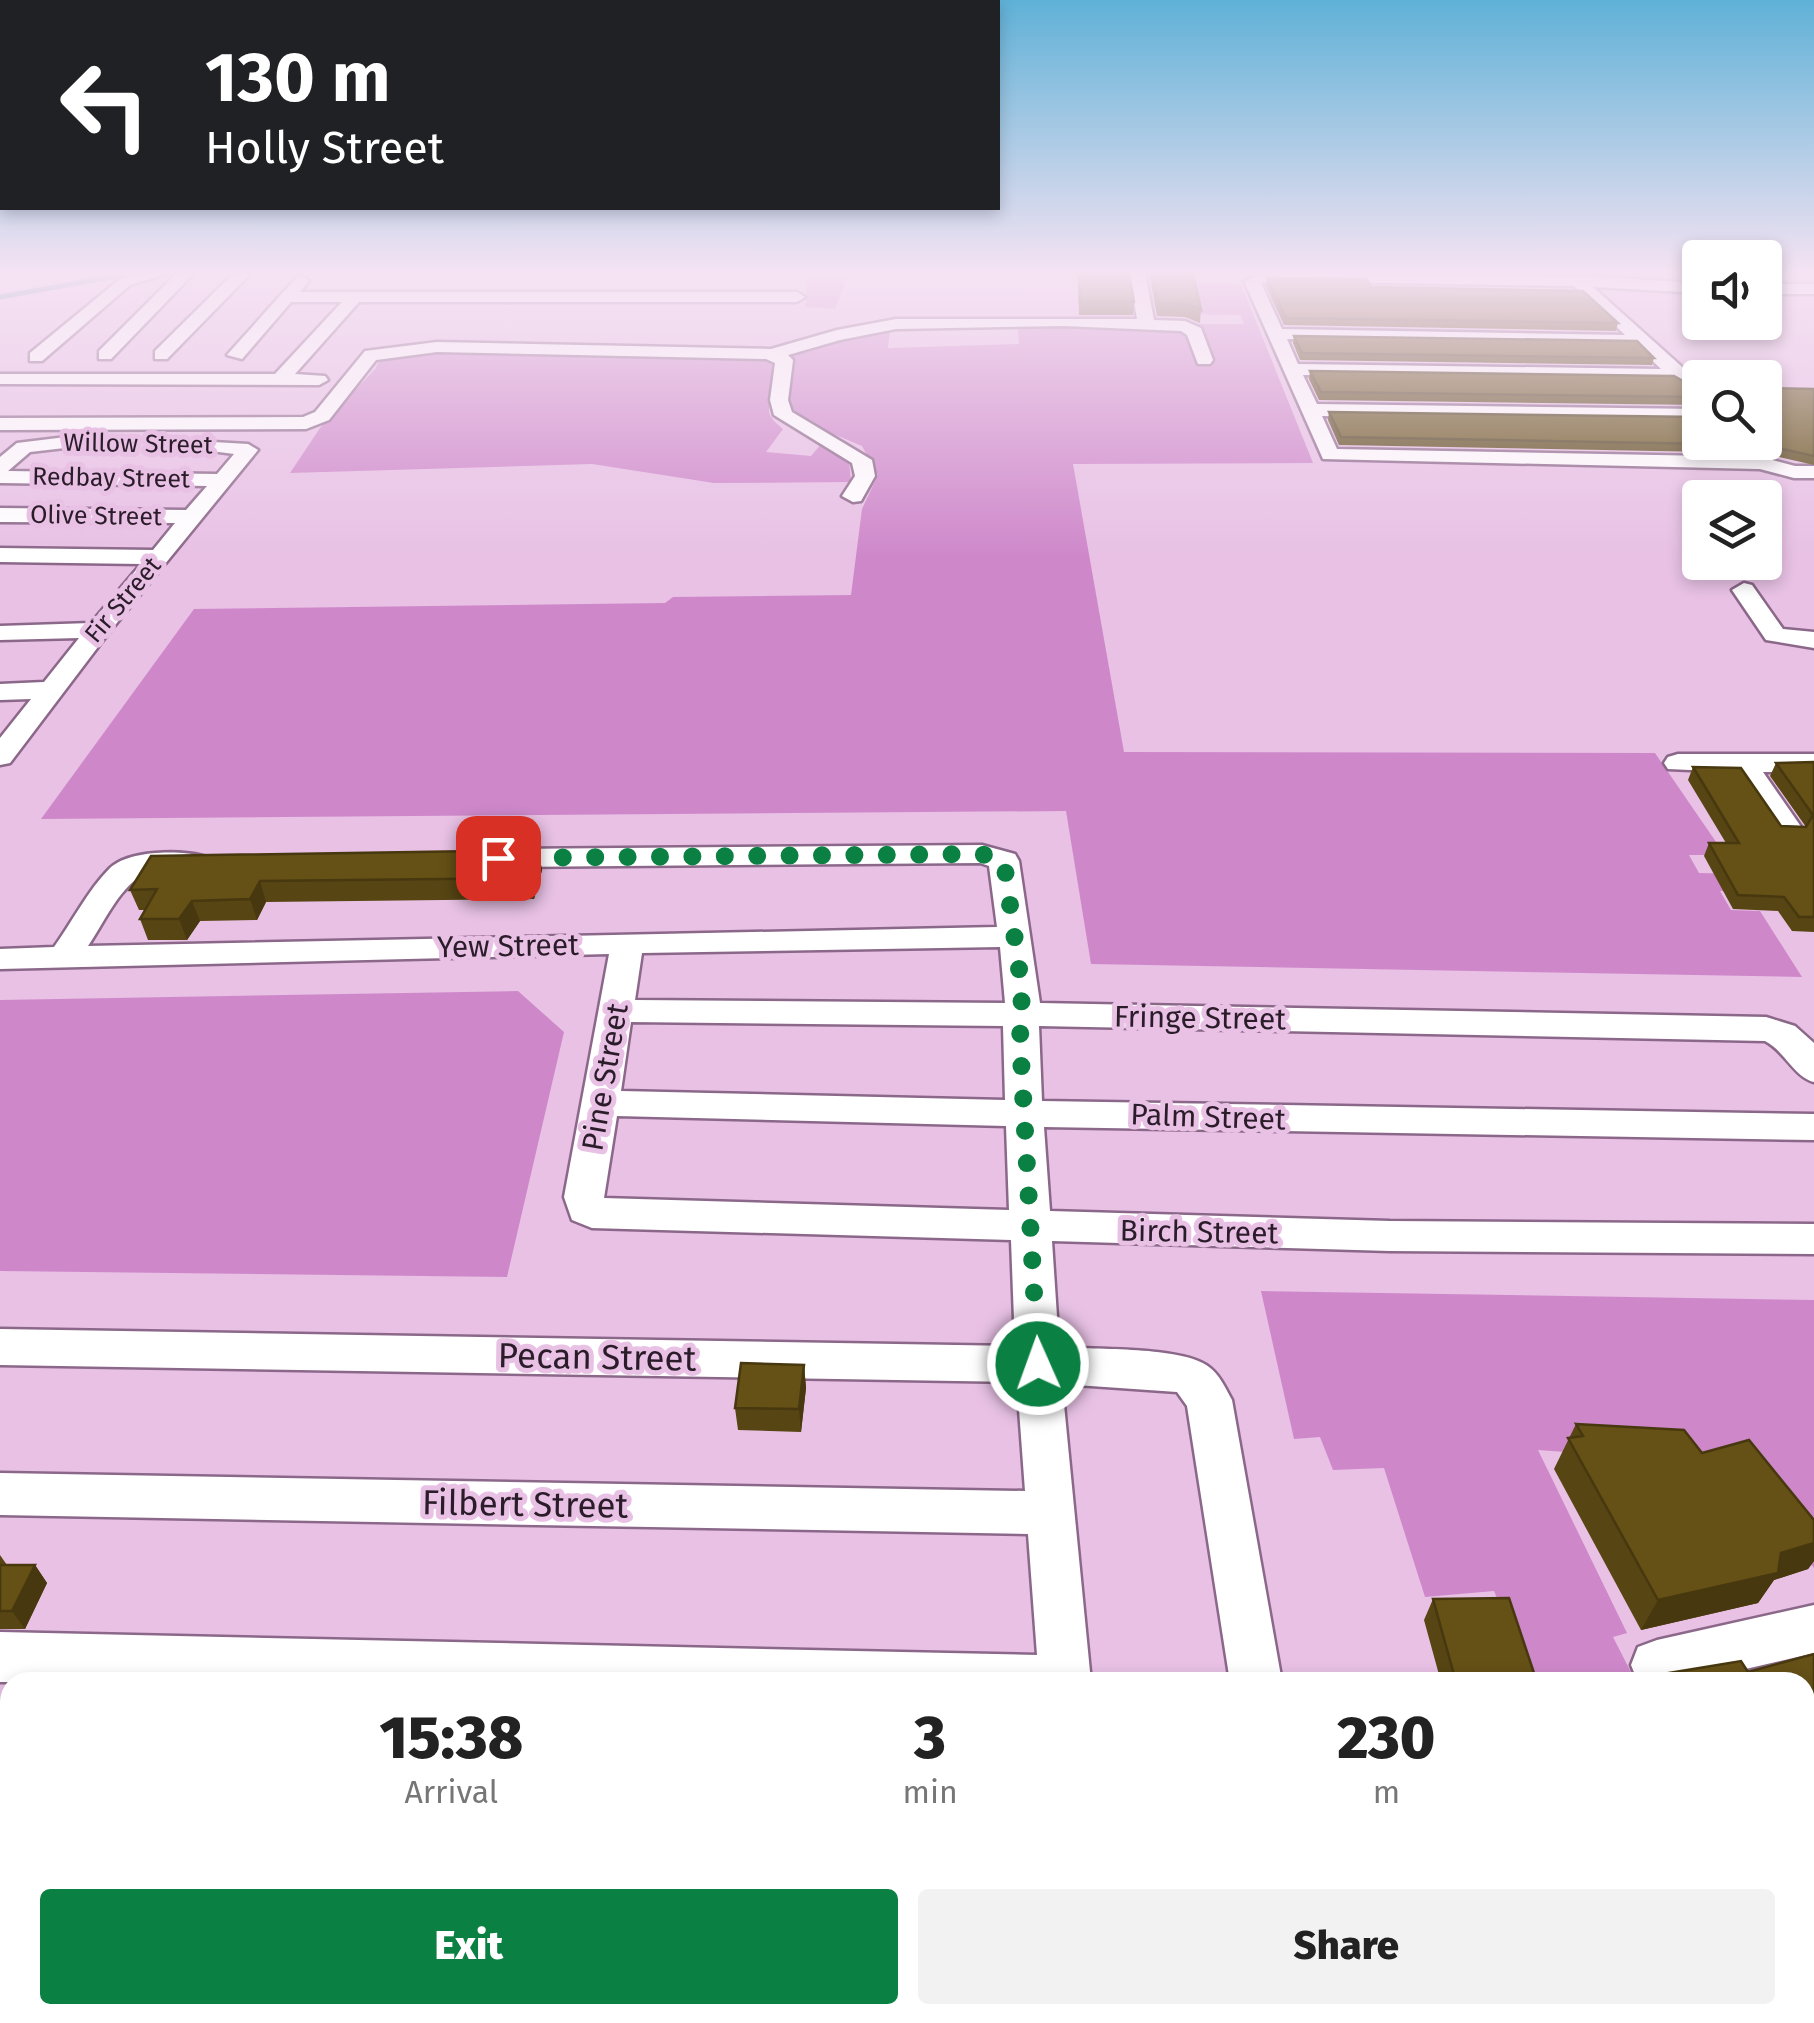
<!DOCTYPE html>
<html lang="en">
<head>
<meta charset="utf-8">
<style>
  :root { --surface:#fff; --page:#f2f2f2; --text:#222; --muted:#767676; --accent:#0b8043 }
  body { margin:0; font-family:"Fira Sans",sans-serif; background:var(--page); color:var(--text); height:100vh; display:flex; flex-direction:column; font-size:38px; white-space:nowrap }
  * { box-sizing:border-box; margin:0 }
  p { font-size:32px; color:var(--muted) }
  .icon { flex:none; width:55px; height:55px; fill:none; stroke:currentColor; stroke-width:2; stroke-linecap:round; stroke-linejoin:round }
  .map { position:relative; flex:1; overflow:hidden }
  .panel { position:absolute; left:0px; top:1672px; width:1815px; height:352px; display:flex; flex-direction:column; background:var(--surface); border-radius:30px 30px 0 0; box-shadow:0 5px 15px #0003 }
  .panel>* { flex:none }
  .top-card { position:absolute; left:0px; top:0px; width:1000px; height:210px; box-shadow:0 5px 15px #0003; background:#202124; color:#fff; overflow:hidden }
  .tools { position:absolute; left:1682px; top:240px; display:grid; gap:20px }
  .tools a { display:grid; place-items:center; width:100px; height:100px; border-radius:10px; background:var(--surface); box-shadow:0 5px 15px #0003; font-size:50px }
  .pin { position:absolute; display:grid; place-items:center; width:85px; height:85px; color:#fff; margin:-42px; border-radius:20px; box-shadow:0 5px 15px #0006 }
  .me { position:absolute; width:110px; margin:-55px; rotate:358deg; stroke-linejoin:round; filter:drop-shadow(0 0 8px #0008) }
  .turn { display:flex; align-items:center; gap:35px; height:210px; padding:0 40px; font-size:45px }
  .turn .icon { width:130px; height:130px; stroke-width:2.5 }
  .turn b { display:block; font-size:70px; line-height:85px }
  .eta { display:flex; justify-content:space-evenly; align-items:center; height:170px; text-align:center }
  .eta b { font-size:60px; font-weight:800; line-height:70px }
  .cta { display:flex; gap:20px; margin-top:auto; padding:20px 40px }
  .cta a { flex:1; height:115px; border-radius:10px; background:var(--accent); color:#fff; font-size:40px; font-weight:800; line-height:115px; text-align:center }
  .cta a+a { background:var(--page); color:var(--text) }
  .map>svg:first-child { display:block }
</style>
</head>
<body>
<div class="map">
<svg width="1814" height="2023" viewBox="0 0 1814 2023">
  <rect width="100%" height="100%" fill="#e8c1e5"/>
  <path fill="#ce88ca" d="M788,273H849L835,309L805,307L808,277L788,276Z
    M1241,273H1700V284L1527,277Z
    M1179,283L1241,284L1313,463L1073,464L1124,752L1655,753L1725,855H1689L1699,873L1737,874L1748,892L1720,891L1731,910L1760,911L1802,977L1091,964L1066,811L41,819L194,609L665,603L673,597L851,595L862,509L878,475L862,446L793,417L786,392L792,356C822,340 856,331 890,331L888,348L1019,344L1018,330L1036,324L1187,330L1210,362L1213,359L1190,324H1244L1240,315L1185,314Z
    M448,349L774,357C778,373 764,407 771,417C774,422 779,425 783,429L766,452L811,456L822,443L849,461L851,482L714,483L592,464L290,473L320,428L375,369L381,357Z
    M518,991L564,1032L507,1277L0,1271V1000Z
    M1261,1291L1814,1300V1568L1730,1464L1538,1450L1627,1633L1613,1637L1636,1682H1533L1494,1591L1425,1597L1384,1468L1333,1470L1320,1437L1294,1439Z
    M1805,1821L1814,1835V2023H1428L1426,2015H1805Z
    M640,2015H848L849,2023H614Z"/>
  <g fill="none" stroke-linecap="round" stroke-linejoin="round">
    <path stroke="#318191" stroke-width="5" d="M0,297L133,273"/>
    <g stroke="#8b6889" stroke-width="5">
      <path id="minor" d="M142,273H169L130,285L42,361H30V353L120,279Z
        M177,273H194L111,359H99V351Z
        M234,273H251L167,359H155V351Z
        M1129,273H1145L1154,320L1185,321L1201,328L1213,360L1210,364H1198L1187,335L1181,331L1064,326L896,329L840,340L788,355L793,360L788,400L792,412L872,460L875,476L861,501L853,502L842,496L855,476L852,463L774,415L770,400L775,363L766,359L437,352L376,360L329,420L306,429L0,430V418L303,417L315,412L365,351L437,342L771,349L837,330L896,319H1137Z
        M1265,273L1578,276L1700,283V293L1593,287L1700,383V397L1673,380L1303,375L1317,404L1700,409V421L1322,416L1337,449L1761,457L1795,466H1814V478H1794L1760,469L1323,459L1244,281ZM1272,281L1574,286L1625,335L1282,329L1261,283ZM1287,339L1636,345L1661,369L1298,364Z
        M301,276L309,281L300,292H797L805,297L797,302H359L295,374L325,376L328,380L319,385L0,384V374H275L342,302H291L242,359L227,355L296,278Z
        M1765,284H1814V294H1765Z
        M66,437L73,439V447L30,452L8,471L217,474L234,454L196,449V441L248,444L258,450L107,635L10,763L0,765V738L31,699L0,700V684L44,682L79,638L0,640V626L91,623L141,564L0,562V548L153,550L175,523L0,522V508L186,510L207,486L0,483V457L17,443Z
        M1744,583L1752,585L1783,629L1814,632V648L1766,640L1732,590Z
        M1678,754H1814V772H1763L1804,831L1800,837H1778L1734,772L1668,769L1664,763L1668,757Z
        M982,845L1015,854L1019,861L1040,1003L1766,1017L1795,1026L1814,1043V1082C1793,1076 1785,1051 1765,1041L1039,1026L1042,1101L1814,1114V1140L1044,1127L1050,1211L1390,1221L1814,1224V1254L1390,1251L1052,1241L1059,1347C1094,1350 1183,1346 1209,1367C1219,1374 1226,1389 1232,1400L1282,1682H1230L1187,1406L1177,1392L1062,1384L1091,1682H0V1632L1037,1655L1028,1534L0,1515V1473L1025,1491L1017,1382L0,1365V1329L1015,1346L1011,1240L592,1228L572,1220L564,1197L609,954L0,969V949L54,947C72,922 88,890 110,868C129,850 179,850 203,856L208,863L203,870C185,874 166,870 148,874C122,880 103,925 88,946L997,927L989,866L980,863L494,867L483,865L479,858L483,851L494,849ZM1000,947L1005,1003L635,1000L642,953ZM631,1022L1003,1026L1005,1100L621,1091ZM617,1116L1006,1126L1009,1210L604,1198Z
        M1814,1605V1653L1690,1682H1638L1631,1665L1638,1647L1657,1640Z
        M0,1839H10V1897H0Z
        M1282,2015H1344L1345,2023H1283Z"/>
    </g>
    <use href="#minor" fill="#fff" fill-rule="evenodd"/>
  </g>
  <path fill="#574513" d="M1078,273L1134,302L1133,315H1079Z
    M1149,273H1193L1201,310L1200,323L1185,317L1157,316Z
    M1267,278L1371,287L1618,323L1616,331L1284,325L1266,286Z
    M1294,336L1654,358L1652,365L1300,360L1293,343Z
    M1310,371L1700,391V405L1319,400L1309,379Z
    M1814,389V465L1761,453L1339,445L1328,420L1329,412L1700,417Z
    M1814,762V932L1792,931L1778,911L1733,909L1704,856L1709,843H1726L1688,780L1693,767L1781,826L1806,827L1770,776L1776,763Z
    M538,850L542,870L534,899L266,902L257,920L200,921L187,940H148L140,919L145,910H139L130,890Z
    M804,1365L806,1388L801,1432L738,1430L735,1408Z
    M1576,1424L1702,1453L1814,1520V1561L1808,1569L1774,1580L1758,1603L1641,1630L1554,1469Z
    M0,1555L7,1565H35L47,1583L25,1629H0Z
    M1433,1599L1537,1682H1441L1424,1620Z
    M1814,1654V1810L1805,1796V1682H1658L1663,1674L1748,1672Z"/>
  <path fill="#47380f" d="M538,850L542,870L534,899L530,878Z
    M260,881L266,902L257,920L250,899Z
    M192,901L200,921L187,940L179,919Z
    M804,1365L806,1388L801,1432L799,1409Z
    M1814,1543V1561L1808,1569L1774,1580L1758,1603L1641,1630L1658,1600L1781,1553Z
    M35,1565L47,1583L25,1629L12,1611Z"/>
  <path fill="#655016" stroke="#47380f" stroke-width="2.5" d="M1079,273H1129L1134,302H1080Z
    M1152,273H1193L1201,310L1187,304L1158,303Z
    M1267,278L1367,279L1371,287L1583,291L1618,323L1286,318Z
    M1294,336L1637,341L1654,358L1302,353Z
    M1310,371L1674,376L1700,391V397L1321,392Z
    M1765,388L1814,389V456L1764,445L1341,437L1329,412L1700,417V442H1765Z
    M1814,762V917H1799L1784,897L1738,895L1709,843H1739L1693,767L1741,768L1781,826L1806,827L1813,815L1776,763Z
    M538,850L530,878L260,881L250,899L192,901L179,919H140L157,889L130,890L151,856Z
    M741,1363L804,1365L799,1409L735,1408Z
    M1576,1424L1684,1430L1702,1453L1749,1440L1814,1520V1543L1781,1553L1778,1573L1658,1600L1568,1438L1583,1436Z
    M0,1565H35L12,1611H0Z
    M1509,1598L1537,1682H1456L1433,1599Z
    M1814,1654V1762L1805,1764V1682H1668L1663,1674L1741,1661L1748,1672Z"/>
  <linearGradient id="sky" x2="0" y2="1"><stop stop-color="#5fb1d7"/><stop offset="0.49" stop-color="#f5e3f3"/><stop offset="1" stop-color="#f5e3f3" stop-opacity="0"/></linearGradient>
  <rect width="1814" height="556" fill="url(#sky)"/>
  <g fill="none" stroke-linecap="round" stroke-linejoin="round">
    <path stroke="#0b8043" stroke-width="18" stroke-dasharray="0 32.4" d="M498,858L982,854L1004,862L1022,990L1020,1040L1038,1364"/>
  </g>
  <g text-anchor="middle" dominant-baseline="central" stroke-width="10" stroke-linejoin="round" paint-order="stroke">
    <g font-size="25" fill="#2b1c2a" stroke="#e8c1e5">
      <text transform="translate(138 444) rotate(1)">Willow Street</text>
      <text transform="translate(111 478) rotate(1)">Redbay Street</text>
      <text transform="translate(96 516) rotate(1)">Olive Street</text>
      <text transform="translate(123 600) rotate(-50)">Fir Street</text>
    </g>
    <g font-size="30" fill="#2b1c2a" stroke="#e8c1e5">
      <text transform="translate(508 946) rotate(-1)">Yew Street</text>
      <text transform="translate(1200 1018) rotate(1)">Fringe Street</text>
      <text transform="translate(605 1077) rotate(-80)">Pine Street</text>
      <text transform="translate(1208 1117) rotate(2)">Palm Street</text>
      <text transform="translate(1199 1232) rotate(1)">Birch Street</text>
    </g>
    <g font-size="35" fill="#2b1c2a" stroke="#e8c1e5">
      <text transform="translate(597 1357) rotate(1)">Pecan Street</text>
      <text transform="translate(525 1504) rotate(1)">Filbert Street</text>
    </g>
  </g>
</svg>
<div class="tools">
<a><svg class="icon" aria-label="sound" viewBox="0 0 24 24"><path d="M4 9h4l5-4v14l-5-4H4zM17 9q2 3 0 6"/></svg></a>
<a><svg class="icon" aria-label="search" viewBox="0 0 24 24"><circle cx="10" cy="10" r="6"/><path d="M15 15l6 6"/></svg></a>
<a><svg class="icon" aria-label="layers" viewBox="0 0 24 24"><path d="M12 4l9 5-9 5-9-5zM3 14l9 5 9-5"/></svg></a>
</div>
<div class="pin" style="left:498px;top:858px;background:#d93025"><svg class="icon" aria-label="arrive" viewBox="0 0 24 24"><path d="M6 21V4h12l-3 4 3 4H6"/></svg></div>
<svg class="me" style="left:1038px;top:1364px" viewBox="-20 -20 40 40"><circle r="17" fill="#0b8043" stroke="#fff" stroke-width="3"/><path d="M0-11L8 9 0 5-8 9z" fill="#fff"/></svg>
<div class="top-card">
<div class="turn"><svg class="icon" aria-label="left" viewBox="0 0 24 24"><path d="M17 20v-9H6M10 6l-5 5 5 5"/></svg><div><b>130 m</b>Holly Street</div></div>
</div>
<section class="panel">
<div class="eta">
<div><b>15:38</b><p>Arrival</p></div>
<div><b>3</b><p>min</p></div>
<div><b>230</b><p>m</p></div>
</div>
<div class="cta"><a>Exit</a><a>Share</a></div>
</section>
</div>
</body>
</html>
